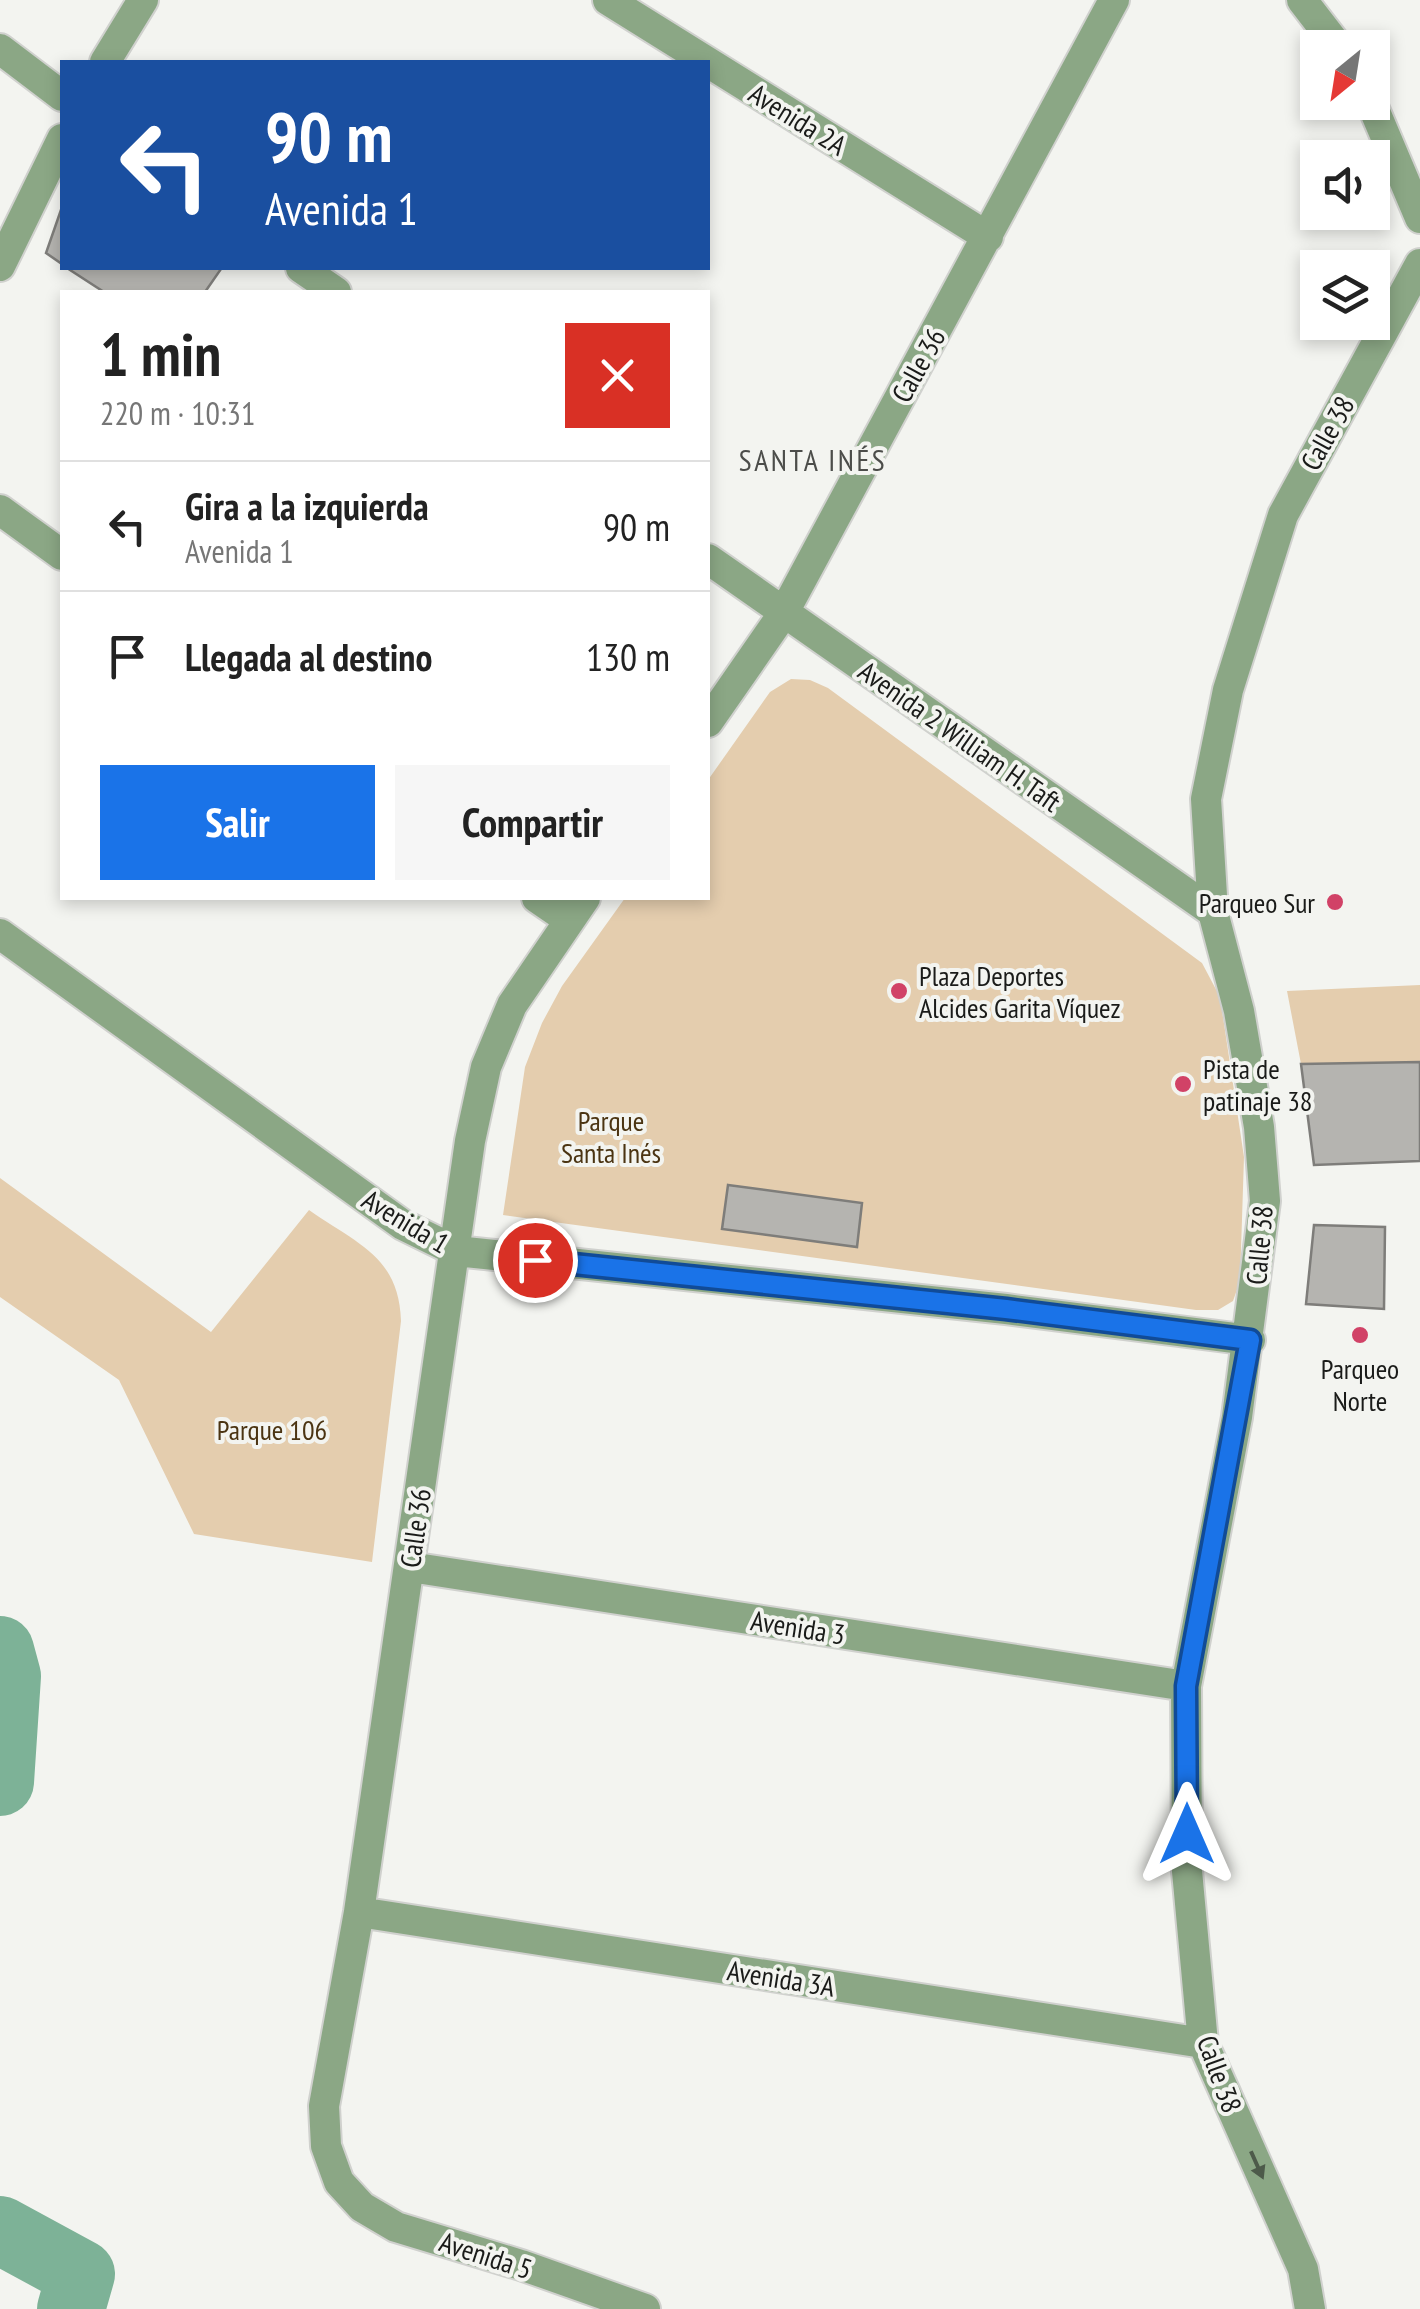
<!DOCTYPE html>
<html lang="es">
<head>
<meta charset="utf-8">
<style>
  :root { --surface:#fff; --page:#f6f6f6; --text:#222; --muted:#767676; --line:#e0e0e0; --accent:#1a73e8 }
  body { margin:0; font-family:"PT Sans Narrow",sans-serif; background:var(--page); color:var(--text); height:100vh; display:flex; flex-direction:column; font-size:38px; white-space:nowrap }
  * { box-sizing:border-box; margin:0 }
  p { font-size:32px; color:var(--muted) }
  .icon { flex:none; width:55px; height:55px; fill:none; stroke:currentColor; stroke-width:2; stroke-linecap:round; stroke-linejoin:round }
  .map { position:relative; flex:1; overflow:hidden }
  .panel { position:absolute; left:60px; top:290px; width:650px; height:610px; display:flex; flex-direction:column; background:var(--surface); border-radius:0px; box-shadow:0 5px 15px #0003 }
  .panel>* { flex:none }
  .top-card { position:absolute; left:60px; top:60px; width:650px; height:210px; border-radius:0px; box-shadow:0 5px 15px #0003; background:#1a4fa0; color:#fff; overflow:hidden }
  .needle { width:65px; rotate:210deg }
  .fabs { position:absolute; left:1300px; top:30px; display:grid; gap:20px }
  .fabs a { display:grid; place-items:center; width:90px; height:90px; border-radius:0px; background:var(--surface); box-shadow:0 5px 15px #0003; font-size:50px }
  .pin { position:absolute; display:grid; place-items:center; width:85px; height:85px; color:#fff; margin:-42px; border:5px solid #fff; border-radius:50%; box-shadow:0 2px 10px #0007 }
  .me { position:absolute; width:110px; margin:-55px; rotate:0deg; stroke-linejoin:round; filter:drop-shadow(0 0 8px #0008) }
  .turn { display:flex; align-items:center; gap:35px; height:210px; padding:0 40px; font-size:45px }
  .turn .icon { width:130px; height:130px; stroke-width:2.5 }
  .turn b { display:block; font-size:70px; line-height:85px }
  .round { display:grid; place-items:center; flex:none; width:105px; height:105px; border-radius:0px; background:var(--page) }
  .head { display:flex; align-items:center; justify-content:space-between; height:170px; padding:0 40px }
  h1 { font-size:60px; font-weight:600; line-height:75px }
  .action { display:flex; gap:20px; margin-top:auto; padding:20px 40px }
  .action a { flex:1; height:115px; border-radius:0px; background:var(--accent); color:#fff; font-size:40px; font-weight:600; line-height:115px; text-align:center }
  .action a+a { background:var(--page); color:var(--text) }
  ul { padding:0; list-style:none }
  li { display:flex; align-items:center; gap:30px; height:130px; padding:0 40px; border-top:2px solid var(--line) }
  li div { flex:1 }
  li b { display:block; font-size:38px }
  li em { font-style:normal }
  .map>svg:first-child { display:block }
</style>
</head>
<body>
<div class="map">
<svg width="1420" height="2309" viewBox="0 0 1420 2309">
  <rect width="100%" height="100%" fill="#f3f4f0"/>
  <path fill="#e4cdae" d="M791,679L810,680L828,688L1202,963L1220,997L1244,1157L1240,1281L1233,1301L1218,1310H1196L503,1215L525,1067L542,1023L562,986L625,898H708V780L770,692Z
    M1420,985V1062L1301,1064L1287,991Z
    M0,1178L211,1332L309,1210C357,1244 399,1256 401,1321L372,1562L194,1534L119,1380L0,1297Z"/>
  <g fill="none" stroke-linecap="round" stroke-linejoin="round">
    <path stroke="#7db297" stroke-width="68" d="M0,1650L7,1676L0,1782
      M0,2230L81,2274L71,2309"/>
  </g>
  <path fill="#b5b4b0" stroke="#7e7d7a" stroke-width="2.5" d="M62,207V264L46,253Z
    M67,268H218L221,269L205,292H104Z
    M1420,1062V1161L1314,1165L1301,1064Z
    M728,1185L862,1203L857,1247L722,1229Z
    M1314,1225L1385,1227L1384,1309L1306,1304Z"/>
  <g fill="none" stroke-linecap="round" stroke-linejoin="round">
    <g stroke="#d0d1ce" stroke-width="34">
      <path id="street" d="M608,0L988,237
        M1302,0L1339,48
        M0,49L62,96
        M105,62L143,0
        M1371,102L1420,218
        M0,266L62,139
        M301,268L336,292
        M0,510L62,555
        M708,559L1213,912
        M708,722L783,614L1114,0
        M537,898L569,920
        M585,898L512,1005L486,1067L470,1141L359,1912L324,2106L326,2146L339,2182L362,2207L396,2227L521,2265L645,2309
        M0,934L403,1225L456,1251L1006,1309L1250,1340
        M410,1567L1186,1686
        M359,1912L1203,2043
        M1310,2309L1303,2269L1203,2043L1187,1871L1186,1686L1237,1417L1265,1201L1259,1127L1239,1011L1213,912L1206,799L1228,690L1283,515L1420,264"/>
    </g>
    <use href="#street" stroke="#8ba785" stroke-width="30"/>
  </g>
  <defs><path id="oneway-solid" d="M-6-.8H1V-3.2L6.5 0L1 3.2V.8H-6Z" transform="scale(2.5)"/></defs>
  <use fill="#4d5a4a" href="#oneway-solid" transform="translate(1257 2165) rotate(66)"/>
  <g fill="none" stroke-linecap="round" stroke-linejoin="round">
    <g stroke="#114b97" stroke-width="25">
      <path id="route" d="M535,1260L1006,1309L1250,1340L1186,1686L1187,1834"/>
    </g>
    <use href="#route" stroke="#1a73e8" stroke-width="18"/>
  </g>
  <g fill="#d14267" stroke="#f3f4f0" stroke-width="4">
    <circle cx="1335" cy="902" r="10"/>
    <circle cx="899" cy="991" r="10"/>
    <circle cx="1183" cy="1084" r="10"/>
    <circle cx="1360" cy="1335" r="10"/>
  </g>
  <g text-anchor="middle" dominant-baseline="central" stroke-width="8" stroke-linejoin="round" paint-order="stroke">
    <g font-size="28" fill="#1a1b19" stroke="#f3f4f0">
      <text transform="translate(798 119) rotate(32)">Avenida 2A</text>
      <text transform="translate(918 365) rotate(-61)">Calle 36</text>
      <text transform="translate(1327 433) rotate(-61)">Calle 38</text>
      <text transform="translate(960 736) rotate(35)">Avenida 2 William H. Taft</text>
      <text transform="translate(406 1221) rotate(31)">Avenida 1</text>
      <text transform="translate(1259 1245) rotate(-85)">Calle 38</text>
      <text transform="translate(415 1528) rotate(-82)">Calle 36</text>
      <text transform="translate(798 1627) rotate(9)">Avenida 3</text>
      <text transform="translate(781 1978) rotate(9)">Avenida 3A</text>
      <text transform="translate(1220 2074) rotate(70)">Calle 38</text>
      <text transform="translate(486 2255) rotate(18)">Avenida 5</text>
    </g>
    <g font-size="28" fill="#1a1b19" stroke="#f3f4f0" text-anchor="start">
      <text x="1315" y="902" text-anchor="end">Parqueo Sur</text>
      <text x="919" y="975">Plaza Deportes<tspan x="919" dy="32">Alcides Garita Víquez</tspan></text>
      <text x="1203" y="1068">Pista de<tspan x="1203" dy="32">patinaje 38</tspan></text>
      <text x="1360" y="1368" text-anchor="middle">Parqueo<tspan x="1360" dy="32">Norte</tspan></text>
    </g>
    <g font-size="28" fill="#4b3412" stroke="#f3f4f0">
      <text x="611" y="1120">Parque<tspan x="611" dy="32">Santa Inés</tspan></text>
      <text x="272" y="1429">Parque 106</text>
    </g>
    <g font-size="30" letter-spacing="2.5" fill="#4c4d4a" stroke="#f3f4f0">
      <text x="813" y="459">SANTA INÉS</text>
    </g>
  </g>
</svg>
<div class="fabs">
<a><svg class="needle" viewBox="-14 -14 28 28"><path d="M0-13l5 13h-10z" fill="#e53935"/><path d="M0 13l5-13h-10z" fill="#767676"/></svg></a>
<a><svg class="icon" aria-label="sound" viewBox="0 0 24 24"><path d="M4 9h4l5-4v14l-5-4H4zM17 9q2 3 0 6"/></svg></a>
<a><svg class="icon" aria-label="layers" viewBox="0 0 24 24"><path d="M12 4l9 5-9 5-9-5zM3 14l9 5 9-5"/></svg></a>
</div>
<div class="pin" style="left:535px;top:1260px;background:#d93025"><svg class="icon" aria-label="arrive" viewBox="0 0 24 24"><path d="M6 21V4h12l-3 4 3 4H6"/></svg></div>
<svg class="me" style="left:1187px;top:1834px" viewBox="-20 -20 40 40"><path d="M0-17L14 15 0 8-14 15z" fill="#1a73e8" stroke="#fff" stroke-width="4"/></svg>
<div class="top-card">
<div class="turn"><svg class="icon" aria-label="left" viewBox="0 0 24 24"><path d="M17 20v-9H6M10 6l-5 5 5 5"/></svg><div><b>90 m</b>Avenida 1</div></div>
</div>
<section class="panel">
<div class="head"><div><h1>1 min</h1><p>220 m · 10:31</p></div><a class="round" style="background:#d93025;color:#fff"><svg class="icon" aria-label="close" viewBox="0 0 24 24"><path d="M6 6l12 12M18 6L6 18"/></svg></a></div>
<ul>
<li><svg class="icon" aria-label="left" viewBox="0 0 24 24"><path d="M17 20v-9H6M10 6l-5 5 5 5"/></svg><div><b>Gira a la izquierda</b><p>Avenida 1</p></div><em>90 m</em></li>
<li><svg class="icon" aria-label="arrive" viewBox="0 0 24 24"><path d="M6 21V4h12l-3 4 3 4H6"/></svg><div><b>Llegada al destino</b></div><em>130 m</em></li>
</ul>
<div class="action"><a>Salir</a><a>Compartir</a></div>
</section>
</div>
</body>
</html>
